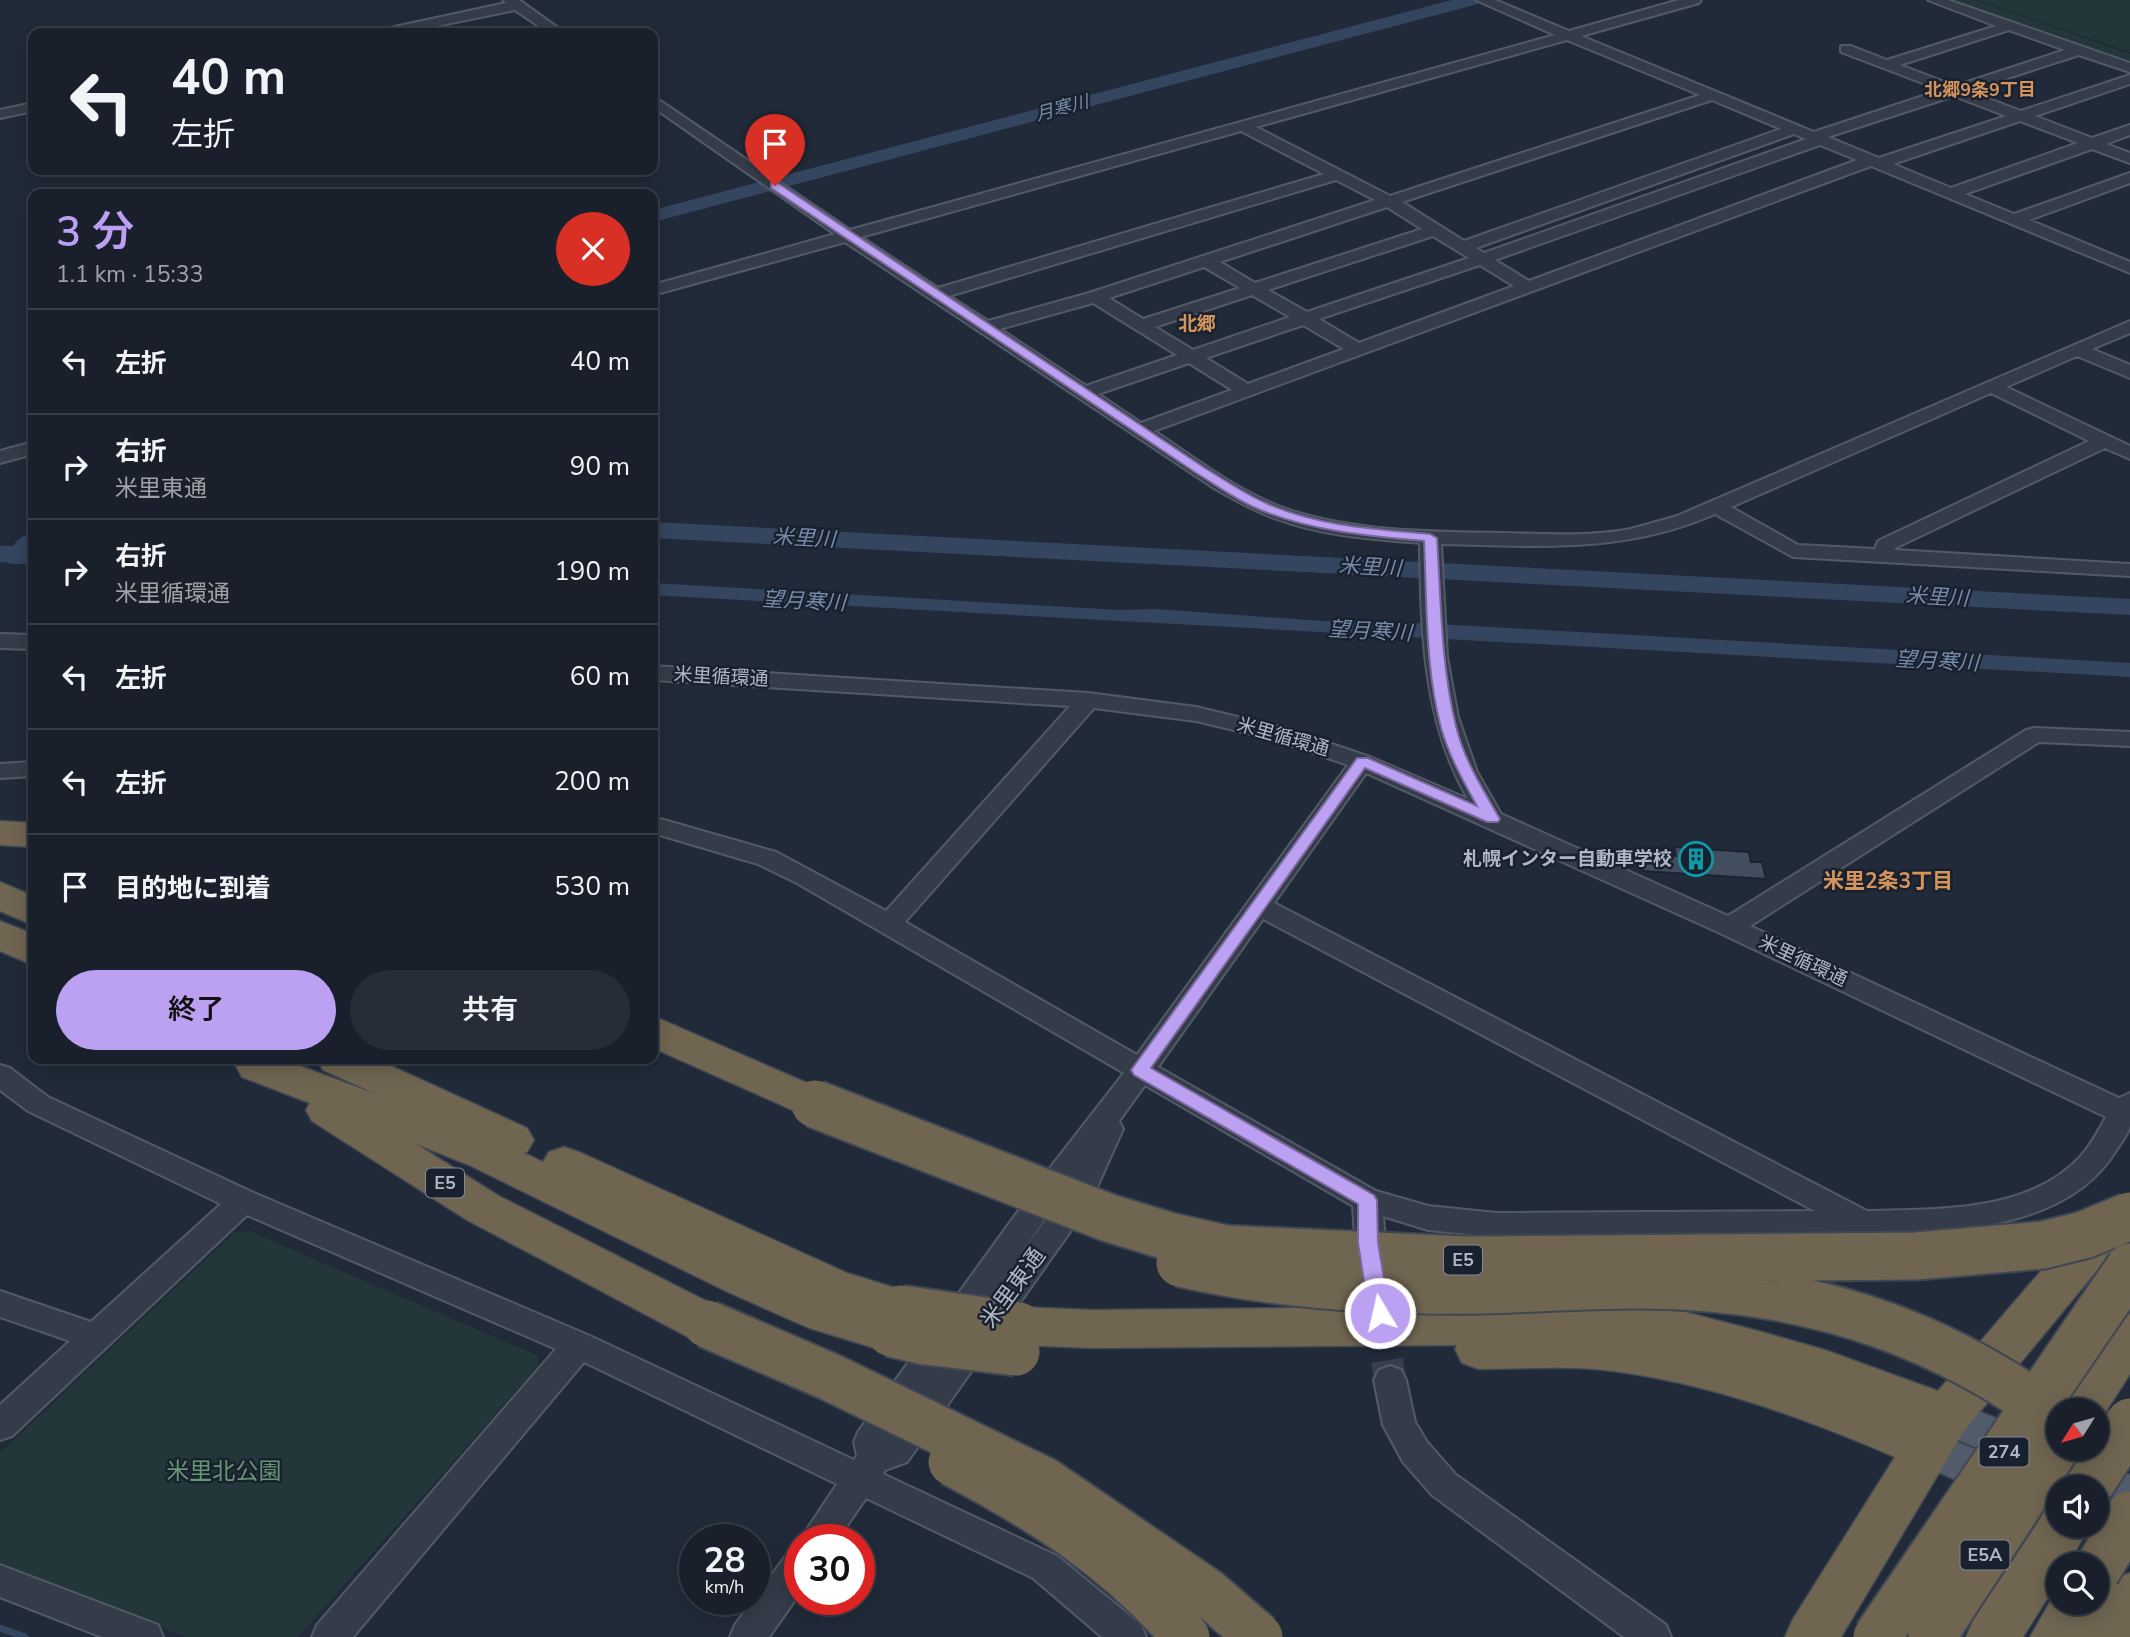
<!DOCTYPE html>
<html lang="ja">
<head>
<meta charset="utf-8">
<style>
  :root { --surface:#19202b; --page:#262d37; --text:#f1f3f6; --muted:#9fa3a9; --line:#373e47; --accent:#bca0f2 }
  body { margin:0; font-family:"Nunito Sans","Noto Sans JP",sans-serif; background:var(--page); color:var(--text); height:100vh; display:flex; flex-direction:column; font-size:26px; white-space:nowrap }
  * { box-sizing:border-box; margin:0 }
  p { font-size:23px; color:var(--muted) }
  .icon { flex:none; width:38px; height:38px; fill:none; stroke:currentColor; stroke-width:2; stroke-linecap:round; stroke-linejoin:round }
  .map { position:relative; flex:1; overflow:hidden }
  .details { position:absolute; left:28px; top:189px; width:630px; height:875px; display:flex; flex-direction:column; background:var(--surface); border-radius:14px; box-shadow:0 4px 18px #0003,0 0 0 2px var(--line) }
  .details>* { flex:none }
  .guide { position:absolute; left:28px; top:28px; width:630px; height:147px; border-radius:14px; box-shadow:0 4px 18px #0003,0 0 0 2px var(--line); background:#19202b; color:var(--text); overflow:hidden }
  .needle { width:46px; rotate:233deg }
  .tools { position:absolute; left:2046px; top:1398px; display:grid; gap:14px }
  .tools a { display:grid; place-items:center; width:63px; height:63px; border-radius:50%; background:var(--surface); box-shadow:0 4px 18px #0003,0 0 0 2px var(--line); font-size:35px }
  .speed { position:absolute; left:679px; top:1524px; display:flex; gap:14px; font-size:35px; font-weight:700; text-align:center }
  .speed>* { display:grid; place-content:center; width:91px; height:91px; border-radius:50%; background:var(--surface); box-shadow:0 4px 18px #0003,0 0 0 2px var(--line); line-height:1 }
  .speed small { font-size:18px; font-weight:400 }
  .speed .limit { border:10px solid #d22; background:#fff; color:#111 }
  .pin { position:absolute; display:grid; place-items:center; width:60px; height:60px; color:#fff; margin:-72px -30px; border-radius:50% 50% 50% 0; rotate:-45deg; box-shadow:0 0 7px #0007 }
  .pin .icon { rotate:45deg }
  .me { position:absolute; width:77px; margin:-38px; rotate:351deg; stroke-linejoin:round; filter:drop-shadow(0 0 5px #0008) }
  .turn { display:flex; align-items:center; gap:24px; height:147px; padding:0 28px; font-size:32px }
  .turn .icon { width:91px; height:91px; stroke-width:2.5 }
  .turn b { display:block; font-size:49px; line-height:60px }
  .round { display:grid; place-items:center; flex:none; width:74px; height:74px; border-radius:37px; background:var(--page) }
  .headline { display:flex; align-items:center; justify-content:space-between; height:119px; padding:0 28px }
  h1 { font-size:42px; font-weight:600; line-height:52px; color:var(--accent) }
  .action { display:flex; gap:14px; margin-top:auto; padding:14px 28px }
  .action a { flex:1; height:80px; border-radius:42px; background:var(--accent); color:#111; font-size:28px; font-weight:600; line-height:80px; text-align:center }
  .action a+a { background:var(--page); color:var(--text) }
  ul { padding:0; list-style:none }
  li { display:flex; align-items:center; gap:21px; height:105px; padding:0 28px; border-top:2px solid var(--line) }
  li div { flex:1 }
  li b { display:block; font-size:26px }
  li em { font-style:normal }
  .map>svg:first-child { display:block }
</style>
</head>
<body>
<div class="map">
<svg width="2130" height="1637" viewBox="0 0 2130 1637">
  <rect width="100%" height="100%" fill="#212a39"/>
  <path fill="#23373a" d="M1938,0H1974L2130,54V67Z
    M1978,0H2130V52Z
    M249,1231L538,1356V1366L298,1637H186L0,1565V1453L235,1232Z"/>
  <path fill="#344560" d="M0,546H33V564L0,562Z
    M653,583L1119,610L1156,609L1322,621L1401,622L2130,663V677L653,595Z"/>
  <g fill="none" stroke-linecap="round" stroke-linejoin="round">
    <path stroke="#344560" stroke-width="7" d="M0,1628L25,1637"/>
    <path fill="#344560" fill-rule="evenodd" d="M1452,0H1481L1478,4L653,222V210Z
      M653,522L2130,599V615L653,538Z
      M33,532V556C26,565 20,565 8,563L5,557C12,546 20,535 33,532Z"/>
  </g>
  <path fill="#424d5e" stroke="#1c2330" stroke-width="2" d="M1674,847L1749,852L1751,862H1762L1766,879L1643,871L1640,854L1676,856Z"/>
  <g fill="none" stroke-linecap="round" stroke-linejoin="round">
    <path stroke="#363f4e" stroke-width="32" stroke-dasharray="32 16" stroke-linecap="butt" d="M1380,1313L1390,1380"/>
    <g stroke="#525a67" stroke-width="4">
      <path id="minor" d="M503,0H519L565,33H549L515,10L403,33H378L385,29L506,3Z
        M1476,0H1495L1569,31L1679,0H1701L1699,3L1581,36L1814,132L1941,90L1841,52V46H1851L1887,60L1996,26L1928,0H1948L2130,63V72L2079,55L1968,91L2021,111L2130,75V84L2035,116L2092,138L2130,125V135L2106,144L2130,153V163L2092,149L1965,194L2014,214L2130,173V183L2029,220L2130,262V273L1871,166L1154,431C1198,460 1242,495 1292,511C1359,532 1433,532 1503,533C1545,534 1589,537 1631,529C1646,525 1662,520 1677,516L2130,321V333L2092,349L2130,365V378L2077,356L2006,387L2130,446V459L2105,448L1895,548V550L2130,564V576L1793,557L1715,514C1624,554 1537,546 1441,544L1447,657L1458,717L1477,772L1501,814L1728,916L2026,730L2034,728L2130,732V746L2039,742L1750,926L2119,1098L2130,1093C2130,1103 2130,1116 2130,1126C2128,1134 2121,1143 2117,1149C2077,1216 1991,1228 1920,1233L1497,1237L1428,1230L1383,1216L1387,1266L1383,1275L1372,1278L1361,1275L1357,1266L1353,1206L1145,1085L1119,1121L1123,1129L1089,1205L907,1462L885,1470L883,1474L1057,1556L1141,1625L1146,1637H1102L1033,1578L866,1498L837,1540H800L837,1484L584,1362L353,1637H312L317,1625L556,1349L247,1215L12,1436L0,1440V1405L70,1341L0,1317V1291L91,1322L221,1204L28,1111L0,1090V1065L10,1068L48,1097L254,1193L590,1336L854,1460L857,1456L854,1442L858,1432L1043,1177L1124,1073L797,883L758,864L653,833V817L776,852L886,911L1070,706L653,680V666L1088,693L1196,707L1287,729L1370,757L1468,799C1423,722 1421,630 1420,543C1372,539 1322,536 1277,519C1254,511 1235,500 1214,488L845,242L653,295V285L835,234L653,107V96L850,230L1555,35ZM2009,30L2065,50L1955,86L1900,65ZM1567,40L1700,95L1390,196L1256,127ZM1954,96L2006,116L1879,158L1828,137ZM1712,100L1781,129L1464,241L1402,202ZM2020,121L2078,143L1951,188L1893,164ZM1241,131L1324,174L938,288L861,237ZM1794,134L1806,139L1484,253L1476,248ZM1820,145L1857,160L1529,281L1495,260ZM1336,180L1375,200L1089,293L988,321L949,296ZM1387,207L1422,229L1255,283L1220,262ZM1433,236L1469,258L1307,312L1268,290ZM1480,265L1514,286L1359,343L1319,319ZM1204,267L1240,288L1143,319L1109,298ZM1252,295L1290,317L1193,350L1155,327ZM1093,303L1177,355L1086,386L1000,329ZM1303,325L1344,349L1248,384L1206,358ZM1189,363L1232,390L1141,423L1098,394ZM1991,393L2089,441L1878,541L1875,549L1798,545L1731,507ZM1094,708L1196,721L1272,739L1348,765L1137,1055L905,922ZM1366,773L1720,933L2106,1117C2098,1131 2091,1145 2080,1157C2028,1213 1936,1209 1867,1211L1274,903ZM1263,919L1815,1211L1497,1213L1428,1206L1376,1191L1158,1067ZM1069,1185L1067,1191L1018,1258L1063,1193Z
        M33,103V111L0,118V110Z
        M33,442V454L0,463V451Z
        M0,634L33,635V649L0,648Z
        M33,762V776L0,778V764Z
        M1390,1366L1401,1370L1406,1380L1415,1422L1427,1442L1456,1475L1666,1625L1671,1637H1624L1432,1495L1403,1462L1383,1425L1374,1380L1379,1370Z
        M800,1548V1593L769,1637H730L735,1625L788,1553Z
        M0,1565L158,1625L163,1637H102L0,1597Z"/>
    </g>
    <g stroke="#3e4553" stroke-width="3">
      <path id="major" d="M1947,1398L2041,1437L2047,1450L2041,1463L2026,1468L1932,1429L1926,1416L1932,1403Z
        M1927,1430L2061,1484L2056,1472L2062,1459C2086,1450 2107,1465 2130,1475V1514L2096,1501V1488H2058V1522L2043,1517L1912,1461L1906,1448L1912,1435Z"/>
    </g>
    <g stroke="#3f4754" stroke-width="3">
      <path id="highway" d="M0,821L33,823V847L0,845Z
        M0,882L33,896V925L0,911Z
        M0,921L33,934V965L0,951Z
        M653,1016L830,1093L836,1104L830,1115L815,1120L653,1048Z
        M240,1059H281L376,1094L323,1070L317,1059H376L527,1128L534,1140L527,1152L524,1153L543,1162L549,1152L564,1147L579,1152L847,1273L918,1295L924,1309L918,1323L911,1325L915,1333L908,1347L891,1353L809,1328L730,1293L469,1165L416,1144L499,1196L724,1310L731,1324L724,1338L707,1343L690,1338L467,1220L312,1121L306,1110L310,1103L242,1077L236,1066Z
        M2111,1203L2127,1208C2130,1217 2130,1225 2127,1234L1964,1431L1841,1637H1785L1793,1619L1895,1457C1804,1418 1712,1384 1613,1371C1569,1365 1524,1369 1479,1369L1462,1363L1455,1349L1457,1345L1093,1348L1019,1345L1002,1340L995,1326L1002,1312L1019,1307L1093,1310L1604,1305L1685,1312L1762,1332L1825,1350L1938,1391L2095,1208Z
        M2130,1314V1374L2097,1425L2096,1410H2058V1415L2056,1410L2113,1320Z
        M2058,1505V1526H2090L2068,1564H2058V1581L2023,1637H1966L1974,1619L2046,1510Z
        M2130,1573V1637H2030L2058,1588V1603H2096V1586L2101,1596L2111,1580Z"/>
    </g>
    <use href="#minor" fill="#343c49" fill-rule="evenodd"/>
    <use href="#major" fill="#525b6a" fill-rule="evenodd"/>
    <use href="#highway" fill="#6f6551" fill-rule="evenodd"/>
    <g stroke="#3f4754" stroke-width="51" stroke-linecap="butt">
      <path id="highway-bridge" d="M815,1104L1109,1218L1168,1236L1225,1249L1464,1260L1916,1256L2043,1245L2084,1235L2130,1216
        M1180,1263C1281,1286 1382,1292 1485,1290C1555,1288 1626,1282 1696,1287C1832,1296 1949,1339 2058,1420
        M901,1309L1019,1326
        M707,1324L830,1377L1044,1481L1207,1592L1259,1637
        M891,1333L925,1341L1016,1352
        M952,1462C1044,1511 1117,1557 1186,1637
        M2088,1488L2130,1422
        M2096,1572L2130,1515
        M1877,1637L2130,1267
        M1932,1637L2058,1444"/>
    </g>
    <use href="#highway-bridge" stroke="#6f6551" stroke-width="47"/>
  </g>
  <path fill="#bca0f2" stroke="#7a689d" stroke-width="2" d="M771,183H778L1205,468C1225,480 1245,494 1266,503C1317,526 1375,529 1430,534L1437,538C1441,600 1441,665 1456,726C1464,760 1483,789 1500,819L1498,822H1487L1365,768L1151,1068L1374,1195L1377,1200L1378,1243L1390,1313L1387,1319L1380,1321L1372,1319L1369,1313L1358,1243V1204L1134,1075L1131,1070L1357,758H1368L1477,806C1463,781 1449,756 1441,728C1425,668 1427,603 1424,541C1368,536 1310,531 1258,509C1236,500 1216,485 1196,473L771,188Z"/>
  <defs>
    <g id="building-ring" transform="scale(1.75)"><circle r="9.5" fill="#1a212e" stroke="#0f9aa8" stroke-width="1.5"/><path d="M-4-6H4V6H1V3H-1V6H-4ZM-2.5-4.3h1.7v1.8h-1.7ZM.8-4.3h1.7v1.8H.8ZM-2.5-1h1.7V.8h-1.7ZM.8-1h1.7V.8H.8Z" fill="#0f9aa8"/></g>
  </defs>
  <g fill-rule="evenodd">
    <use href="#building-ring" x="1696" y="859"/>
  </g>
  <g text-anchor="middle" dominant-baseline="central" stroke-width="5" stroke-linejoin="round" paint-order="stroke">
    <g font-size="18" font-weight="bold" fill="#d4945c" stroke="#1a212e">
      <text x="1980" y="90">北郷9条9丁目</text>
    </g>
    <g font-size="18" font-style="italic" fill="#768dae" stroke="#1a212e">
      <text transform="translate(1062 108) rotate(-15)">月寒川</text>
    </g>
    <g fill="#1a212e" stroke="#828a98" stroke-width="2">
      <rect x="426" y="1168.5" width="38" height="29" rx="5"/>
      <rect x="1444" y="1245.5" width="38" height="29" rx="5"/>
      <rect x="1979.5" y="1437.5" width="49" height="29" rx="5"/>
      <rect x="1960.5" y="1540.5" width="49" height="29" rx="5"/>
    </g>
    <g font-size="18" font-weight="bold" fill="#afb7c6">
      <text x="445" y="1183">E5</text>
      <text x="1463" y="1260">E5</text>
      <text x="2004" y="1452">274</text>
      <text x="1985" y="1555">E5A</text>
    </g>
    <g font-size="19" font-weight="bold" fill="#d4945c" stroke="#1a212e">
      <text x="1197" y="324">北郷</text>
    </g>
    <g font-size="19" fill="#afb7c6" stroke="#1a212e">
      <text transform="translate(721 677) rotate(3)">米里循環通</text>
      <text transform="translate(1283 737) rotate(16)">米里循環通</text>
      <text transform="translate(1803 961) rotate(25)">米里循環通</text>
    </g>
    <g font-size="19" font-weight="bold" fill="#afb7c6" stroke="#1a212e" text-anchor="end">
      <text x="1672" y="859">札幌インター自動車学校</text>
    </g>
    <g font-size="21" font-style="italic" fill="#768dae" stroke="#1a212e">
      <text transform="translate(804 538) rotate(3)">米里川</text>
      <text transform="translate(1370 567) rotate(3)">米里川</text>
      <text transform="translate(1937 597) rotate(3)">米里川</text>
      <text transform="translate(804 601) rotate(3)">望月寒川</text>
      <text transform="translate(1370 631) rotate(3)">望月寒川</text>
      <text transform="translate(1937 661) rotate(3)">望月寒川</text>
    </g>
    <g font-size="21" font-weight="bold" fill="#d4945c" stroke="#1a212e">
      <text x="1888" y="881">米里2条3丁目</text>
    </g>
    <g font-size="23" fill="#afb7c6" stroke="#1a212e">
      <text transform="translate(1013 1288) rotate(-54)">米里東通</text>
    </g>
    <g font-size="23" fill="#669773" stroke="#1a212e">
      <text x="224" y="1471">米里北公園</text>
    </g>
  </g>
</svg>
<div class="tools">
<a><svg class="needle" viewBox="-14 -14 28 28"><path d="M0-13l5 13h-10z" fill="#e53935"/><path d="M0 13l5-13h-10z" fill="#9fa3a9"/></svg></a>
<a><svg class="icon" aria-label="sound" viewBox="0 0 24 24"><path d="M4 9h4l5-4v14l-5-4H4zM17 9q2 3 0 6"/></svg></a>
<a><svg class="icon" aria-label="search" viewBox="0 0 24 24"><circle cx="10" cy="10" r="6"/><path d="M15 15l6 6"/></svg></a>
</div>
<div class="speed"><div>28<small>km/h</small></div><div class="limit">30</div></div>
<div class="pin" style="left:775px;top:186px;background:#d93025"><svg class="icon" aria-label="arrive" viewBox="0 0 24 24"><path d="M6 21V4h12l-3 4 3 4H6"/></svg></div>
<svg class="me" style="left:1380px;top:1313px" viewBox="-20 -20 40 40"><circle r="17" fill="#bca0f2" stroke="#fff" stroke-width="3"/><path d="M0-11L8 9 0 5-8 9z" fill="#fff"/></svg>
<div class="guide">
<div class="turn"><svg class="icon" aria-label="left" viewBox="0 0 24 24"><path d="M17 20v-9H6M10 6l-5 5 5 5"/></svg><div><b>40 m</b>左折</div></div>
</div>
<section class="details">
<div class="headline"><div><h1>3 分</h1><p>1.1 km · 15:33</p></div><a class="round" style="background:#d93025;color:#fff"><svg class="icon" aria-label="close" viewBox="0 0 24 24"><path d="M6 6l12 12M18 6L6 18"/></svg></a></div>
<ul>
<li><svg class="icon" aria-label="left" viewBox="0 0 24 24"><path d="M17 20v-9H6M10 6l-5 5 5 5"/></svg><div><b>左折</b></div><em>40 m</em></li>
<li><svg class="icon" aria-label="right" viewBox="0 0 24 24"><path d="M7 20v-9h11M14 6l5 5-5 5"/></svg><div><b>右折</b><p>米里東通</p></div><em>90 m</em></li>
<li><svg class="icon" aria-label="right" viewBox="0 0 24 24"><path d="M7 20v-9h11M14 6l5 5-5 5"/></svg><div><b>右折</b><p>米里循環通</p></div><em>190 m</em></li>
<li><svg class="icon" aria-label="left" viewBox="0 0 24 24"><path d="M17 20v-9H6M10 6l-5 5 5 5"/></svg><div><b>左折</b></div><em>60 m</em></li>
<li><svg class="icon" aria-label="left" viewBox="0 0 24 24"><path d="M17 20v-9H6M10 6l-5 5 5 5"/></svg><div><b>左折</b></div><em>200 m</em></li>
<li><svg class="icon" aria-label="arrive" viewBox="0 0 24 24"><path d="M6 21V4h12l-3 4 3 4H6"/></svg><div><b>目的地に到着</b></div><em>530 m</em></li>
</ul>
<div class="action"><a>終了</a><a>共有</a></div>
</section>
</div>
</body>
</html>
